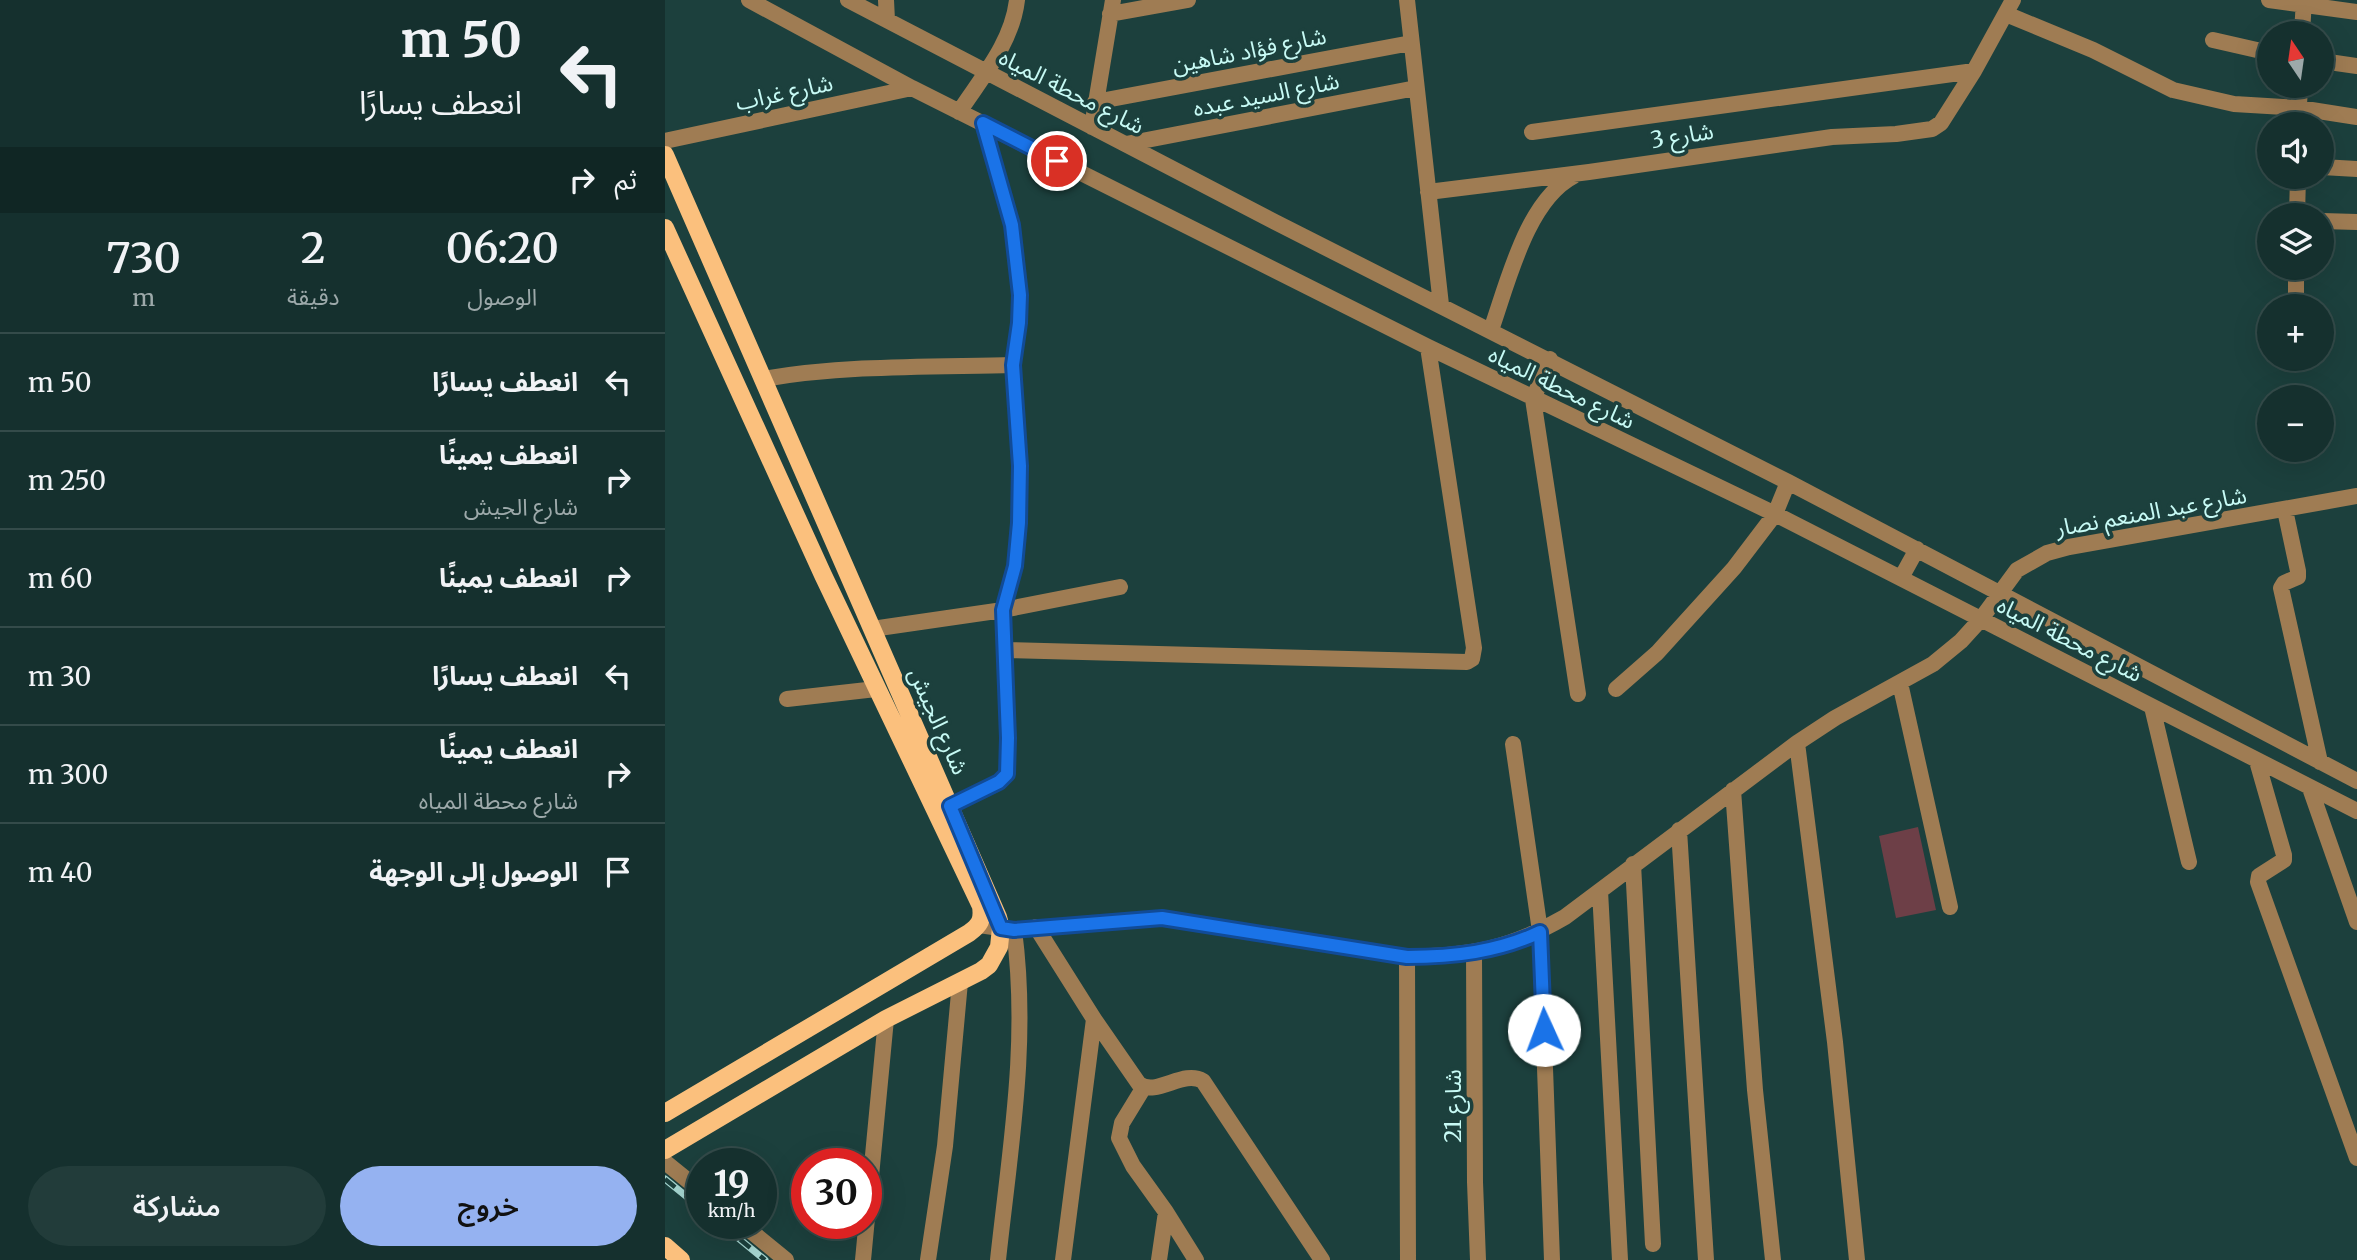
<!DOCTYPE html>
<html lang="ar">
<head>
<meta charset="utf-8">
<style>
  :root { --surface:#15302e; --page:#223c3a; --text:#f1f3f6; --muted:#9da9aa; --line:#344b4a; --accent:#95b2f1 }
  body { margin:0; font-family:Merriweather,"Noto Sans Arabic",serif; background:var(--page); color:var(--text); direction:rtl; height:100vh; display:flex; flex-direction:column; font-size:26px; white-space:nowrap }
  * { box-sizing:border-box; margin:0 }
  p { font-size:23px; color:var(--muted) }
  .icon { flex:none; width:38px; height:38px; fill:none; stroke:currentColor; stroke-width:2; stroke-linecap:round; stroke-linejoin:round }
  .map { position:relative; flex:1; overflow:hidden; direction:ltr }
  .sheet { display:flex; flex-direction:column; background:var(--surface); width:665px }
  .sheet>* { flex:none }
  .banner { background:#15302e; color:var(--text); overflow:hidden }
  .needle { width:46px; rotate:347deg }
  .tools { position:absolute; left:1592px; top:21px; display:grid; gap:14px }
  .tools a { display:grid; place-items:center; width:77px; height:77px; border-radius:50%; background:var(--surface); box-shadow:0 7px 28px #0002,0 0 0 2px var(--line); font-size:35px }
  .speed { position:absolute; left:21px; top:1148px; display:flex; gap:14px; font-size:35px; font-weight:700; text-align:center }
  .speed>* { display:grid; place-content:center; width:91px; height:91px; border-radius:50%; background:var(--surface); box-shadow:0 7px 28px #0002,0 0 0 2px var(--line); line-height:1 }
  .speed small { font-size:18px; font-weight:400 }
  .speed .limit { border:10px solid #d22; background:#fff; color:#111 }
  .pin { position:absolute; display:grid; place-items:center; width:60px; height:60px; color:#fff; margin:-30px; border:4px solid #fff; border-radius:50%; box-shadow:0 2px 7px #0007 }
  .me { position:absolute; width:77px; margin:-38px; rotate:358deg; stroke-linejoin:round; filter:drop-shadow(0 0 5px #0008) }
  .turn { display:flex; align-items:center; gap:24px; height:147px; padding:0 28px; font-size:32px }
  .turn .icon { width:91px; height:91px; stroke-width:2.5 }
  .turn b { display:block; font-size:49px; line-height:60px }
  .then { display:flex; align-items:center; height:66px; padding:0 28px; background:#0003; gap:14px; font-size:26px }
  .eta { display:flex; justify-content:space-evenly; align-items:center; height:119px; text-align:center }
  .eta b { font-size:42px; font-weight:600; line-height:49px }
  .button { display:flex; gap:14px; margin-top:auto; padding:14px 28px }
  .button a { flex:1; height:80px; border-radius:42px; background:var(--accent); color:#111; font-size:28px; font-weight:600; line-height:80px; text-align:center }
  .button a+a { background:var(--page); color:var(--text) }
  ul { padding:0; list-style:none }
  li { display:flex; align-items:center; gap:21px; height:98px; padding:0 28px; border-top:2px solid var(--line) }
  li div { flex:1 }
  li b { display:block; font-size:26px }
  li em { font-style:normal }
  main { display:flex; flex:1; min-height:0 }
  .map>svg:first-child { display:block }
</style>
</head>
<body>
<main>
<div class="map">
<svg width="1692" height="1260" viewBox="0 0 1692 1260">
  <rect width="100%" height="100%" fill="#1c403d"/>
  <path fill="#6d3f47" d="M1253,827L1271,910L1231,918L1214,836Z"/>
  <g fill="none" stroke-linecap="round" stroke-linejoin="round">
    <path stroke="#9f7c53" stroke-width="16" d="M84,0L247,88L763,347L1110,514L1692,811
      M183,0L610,222L1123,482L1692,781
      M221,0L222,20
      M742,0L776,305
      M1604,0L1692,12
      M445,14L523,0
      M1341,14L1428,50L1508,90L1569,104L1634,108L1692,117
      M1637,33L1639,0
      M1548,40L1605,53
      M1657,61L1692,66
      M430,102L746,43
      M294,112C317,77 347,43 352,0
      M1633,124L1635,86
      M427,127L448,0
      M867,132L1309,71
      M0,141L247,88
      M461,144L751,88
      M1657,167L1692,169
      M763,192L924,172L1167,137L1231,134L1267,129L1276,123L1309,71L1348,0
      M1632,215L1633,177
      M1657,221L1692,222
      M1631,306V268
      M826,330C843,282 862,200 909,176
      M885,359L868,399L913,694
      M98,379C180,365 264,367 348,365
      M1620,510L1633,571V577L1619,583L1616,588L1655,762
      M1236,578L1252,549
      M207,629L338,610L455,587
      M339,650L802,662L807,659L809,648L763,347
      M1235,683L1285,907
      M951,689L992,653L1069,568L1110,514L1123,482
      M122,699L211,689
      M1487,707L1524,862
      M1132,743L1170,1042L1192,1260
      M848,744L875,931L887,1260
      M1592,761L1619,855V860L1594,876L1593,882L1692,1158
      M1645,788L1692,922
      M1068,790L1090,1090L1108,1260
      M285,806L334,782L342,774L343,738L338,610L350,566L354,523L355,466L348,365L354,323L355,295L347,225L318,123
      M1014,830L1041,1260
      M968,864L988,1244
      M935,891L955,1260
      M314,925L349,930L497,918L742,957C805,956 845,949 900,917L1132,743L1170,718L1268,664L1296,641L1316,619L1352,570L1382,553L1404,547L1692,496
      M371,927L429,1019L474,1084C492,1097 518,1069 538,1081L657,1260
      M809,952L810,1182L813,1260
      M742,957L743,1260
      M479,1087L457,1123L454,1138L468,1166L501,1212L531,1260
      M0,1162L37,1192
      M76,1223L121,1260
      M198,1260L221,1019
      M263,1260L280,1146L295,982
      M333,1260C345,1148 364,1042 349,930
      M398,1260L429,1019
      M494,1260L501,1212"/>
    <path stroke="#fbc07d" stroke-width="18" d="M0,155L333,917L336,928L334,947L324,965L316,971L221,1019L0,1150
      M0,228L158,575L316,906C318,920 315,925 304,933L0,1113
      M0,1246L16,1260"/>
    <g stroke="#a5d5d0" stroke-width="7">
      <path id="rail" d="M0,1179L37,1209
        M55,1223L100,1260"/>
    </g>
    <use href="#rail" stroke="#1c403d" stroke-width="4.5" stroke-dasharray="13" stroke-linecap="butt"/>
  </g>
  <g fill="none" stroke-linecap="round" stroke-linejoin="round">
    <g stroke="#114b97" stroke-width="18">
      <path id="route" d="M392,161L318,123L347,225L355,295L354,323L348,365L355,466L354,523L350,566L338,610L343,738L342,774L334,782L285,806L336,928L349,930L497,918L742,957C788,957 833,952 875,932L879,1030"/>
    </g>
    <use href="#route" stroke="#1a73e8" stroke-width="12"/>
  </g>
  <g text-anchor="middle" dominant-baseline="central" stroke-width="7" stroke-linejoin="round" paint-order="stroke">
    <g font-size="23" fill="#c7faf5" stroke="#1c403d">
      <text transform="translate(584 50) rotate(-11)">شارع فؤاد شاهين</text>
      <text transform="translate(407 91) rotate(27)">شارع محطة المياه</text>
      <text transform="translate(119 92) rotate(-12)">شارع غراب</text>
      <text transform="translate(601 94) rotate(-11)">شارع السيد عبده</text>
      <text transform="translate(1017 135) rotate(-9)">شارع 3</text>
      <text transform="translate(897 387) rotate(26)">شارع محطة المياه</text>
      <text transform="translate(1486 511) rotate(-10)">شارع عبد المنعم نصار</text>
      <text transform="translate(1405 639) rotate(27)">شارع محطة المياه</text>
      <text transform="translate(274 721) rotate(66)">شارع الجيش</text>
      <text transform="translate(787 1106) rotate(-90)">شارع 21</text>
    </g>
  </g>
</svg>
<div class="tools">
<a><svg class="needle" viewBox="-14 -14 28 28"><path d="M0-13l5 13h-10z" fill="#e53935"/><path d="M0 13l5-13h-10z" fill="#9da9aa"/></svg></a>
<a><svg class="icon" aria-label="sound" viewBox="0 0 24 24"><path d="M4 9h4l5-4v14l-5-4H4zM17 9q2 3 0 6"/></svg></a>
<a><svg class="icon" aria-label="layers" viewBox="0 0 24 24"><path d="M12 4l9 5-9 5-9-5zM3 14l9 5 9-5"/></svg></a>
<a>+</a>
<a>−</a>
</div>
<div class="speed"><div>19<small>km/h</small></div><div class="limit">30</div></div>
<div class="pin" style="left:392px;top:161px;background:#d93025"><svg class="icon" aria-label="arrive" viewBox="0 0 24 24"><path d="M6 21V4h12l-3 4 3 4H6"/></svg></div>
<svg class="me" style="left:879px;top:1030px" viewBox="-20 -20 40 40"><circle r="19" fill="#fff"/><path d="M0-13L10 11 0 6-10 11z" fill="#1a73e8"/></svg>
</div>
<section class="sheet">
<div class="banner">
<div class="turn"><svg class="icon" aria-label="left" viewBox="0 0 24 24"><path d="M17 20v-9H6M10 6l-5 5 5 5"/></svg><div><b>50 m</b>انعطف يسارًا</div></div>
<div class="then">ثم<svg class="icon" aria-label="right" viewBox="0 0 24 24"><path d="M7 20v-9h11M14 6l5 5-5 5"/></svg></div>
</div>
<div class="eta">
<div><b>06:20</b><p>الوصول</p></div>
<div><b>2</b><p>دقيقة</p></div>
<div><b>730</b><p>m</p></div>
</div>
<ul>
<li><svg class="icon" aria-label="left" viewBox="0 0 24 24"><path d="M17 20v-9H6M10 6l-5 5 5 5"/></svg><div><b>انعطف يسارًا</b></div><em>50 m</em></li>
<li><svg class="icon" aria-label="right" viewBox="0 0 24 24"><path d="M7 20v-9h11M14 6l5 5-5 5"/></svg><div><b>انعطف يمينًا</b><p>شارع الجيش</p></div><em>250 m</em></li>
<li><svg class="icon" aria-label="right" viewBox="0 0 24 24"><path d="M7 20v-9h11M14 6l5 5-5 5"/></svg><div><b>انعطف يمينًا</b></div><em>60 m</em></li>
<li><svg class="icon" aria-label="left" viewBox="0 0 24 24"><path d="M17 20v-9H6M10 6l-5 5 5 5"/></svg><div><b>انعطف يسارًا</b></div><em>30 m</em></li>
<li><svg class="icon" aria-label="right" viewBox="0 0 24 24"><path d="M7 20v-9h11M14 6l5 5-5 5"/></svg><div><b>انعطف يمينًا</b><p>شارع محطة المياه</p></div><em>300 m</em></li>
<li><svg class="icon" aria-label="arrive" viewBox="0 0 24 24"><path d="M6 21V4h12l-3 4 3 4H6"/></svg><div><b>الوصول إلى الوجهة</b></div><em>40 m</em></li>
</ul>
<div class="button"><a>خروج</a><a>مشاركة</a></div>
</section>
</main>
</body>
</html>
